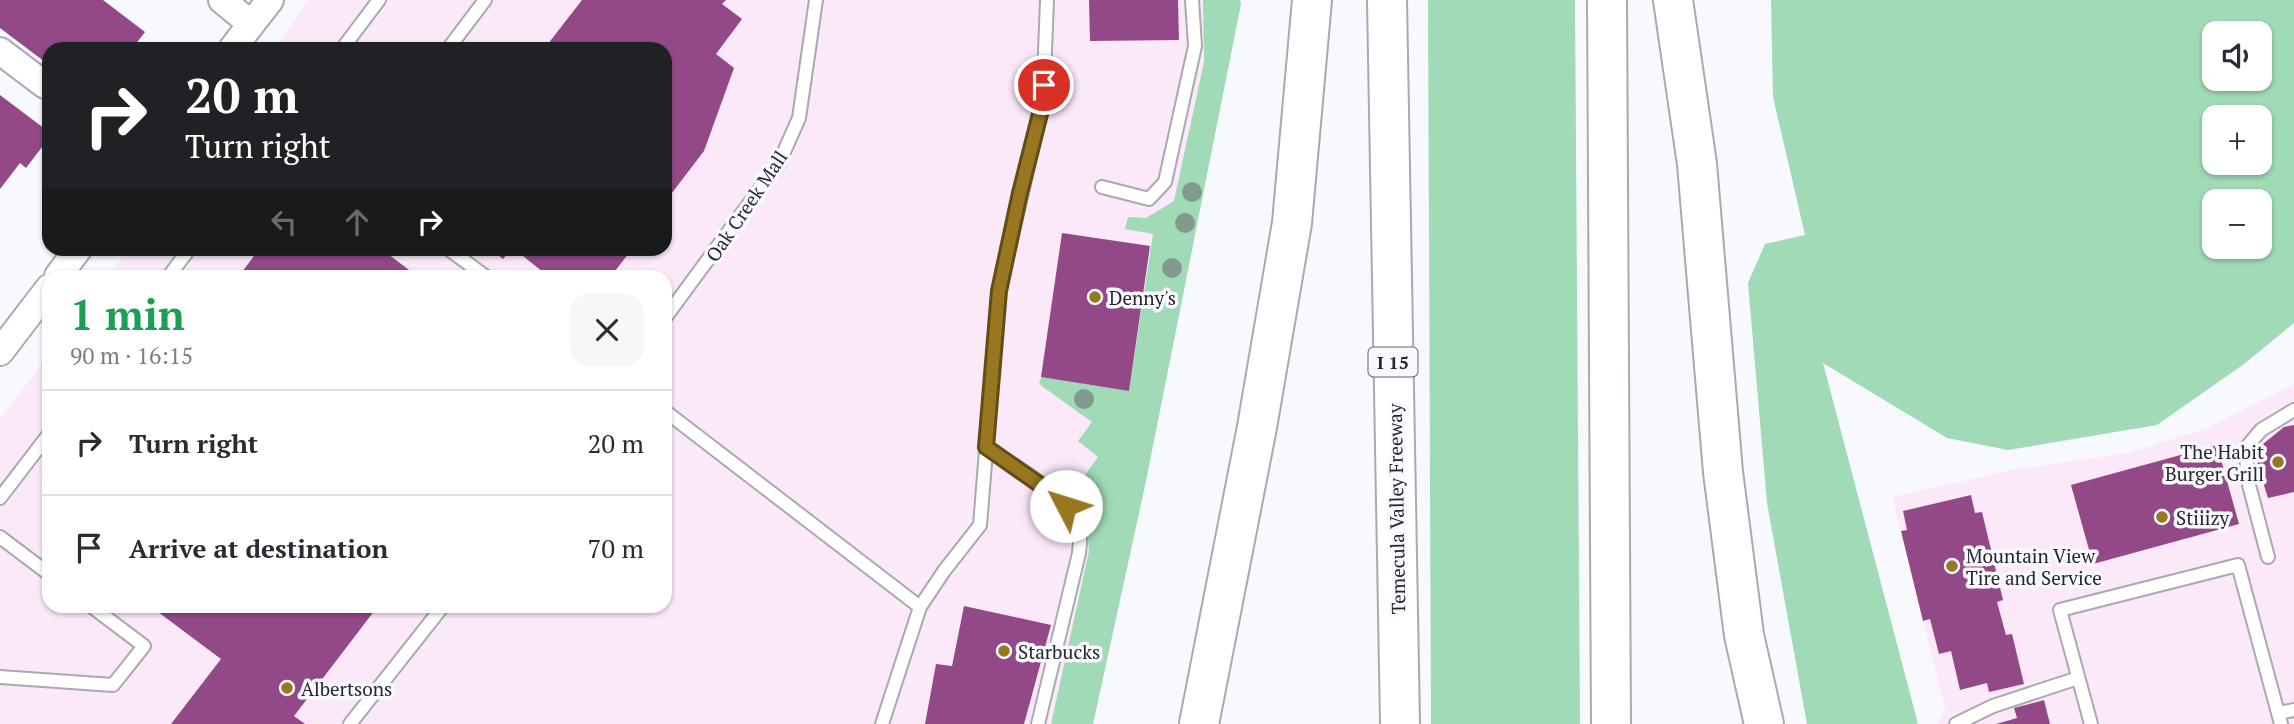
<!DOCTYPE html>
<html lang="en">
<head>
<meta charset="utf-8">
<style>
  :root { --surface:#fff; --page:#f7f7f7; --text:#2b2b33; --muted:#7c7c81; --line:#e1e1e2 }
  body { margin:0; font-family:"PT Serif",serif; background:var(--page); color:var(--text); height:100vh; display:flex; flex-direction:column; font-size:26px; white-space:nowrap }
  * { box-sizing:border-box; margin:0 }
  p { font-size:23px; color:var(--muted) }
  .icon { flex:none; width:38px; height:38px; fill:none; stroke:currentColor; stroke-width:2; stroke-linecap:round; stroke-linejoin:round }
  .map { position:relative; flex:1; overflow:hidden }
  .side { position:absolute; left:42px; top:270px; width:630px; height:343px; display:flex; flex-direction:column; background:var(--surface); border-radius:21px; box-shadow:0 2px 5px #0004 }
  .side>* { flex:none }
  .top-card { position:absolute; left:42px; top:42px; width:630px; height:214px; border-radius:21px; box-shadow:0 2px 5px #0004; background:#202124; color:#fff; overflow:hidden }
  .tools { position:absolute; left:2202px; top:21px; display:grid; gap:14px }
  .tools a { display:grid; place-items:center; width:70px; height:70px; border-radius:14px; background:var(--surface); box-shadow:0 2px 5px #0004; font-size:35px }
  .pin { position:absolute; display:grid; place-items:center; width:60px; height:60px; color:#fff; margin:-30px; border:4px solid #fff; border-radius:50%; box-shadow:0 2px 7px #0007 }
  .me { position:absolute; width:77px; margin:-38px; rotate:310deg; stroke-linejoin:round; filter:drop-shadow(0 0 5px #0008) }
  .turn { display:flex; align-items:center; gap:24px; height:147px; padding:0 28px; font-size:32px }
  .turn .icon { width:91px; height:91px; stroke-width:2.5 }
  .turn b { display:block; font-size:49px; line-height:60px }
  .lanes { display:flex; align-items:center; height:66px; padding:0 28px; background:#0003; justify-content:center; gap:35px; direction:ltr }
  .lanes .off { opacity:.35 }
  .round { display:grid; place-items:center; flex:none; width:74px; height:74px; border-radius:21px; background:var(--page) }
  .headline { display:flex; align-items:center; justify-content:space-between; height:119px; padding:0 28px }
  h1 { font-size:42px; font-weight:600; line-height:52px; color:#1e9e55 }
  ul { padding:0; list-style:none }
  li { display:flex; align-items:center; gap:21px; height:105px; padding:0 28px; border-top:2px solid var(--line) }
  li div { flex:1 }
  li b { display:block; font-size:26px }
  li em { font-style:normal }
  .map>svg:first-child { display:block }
</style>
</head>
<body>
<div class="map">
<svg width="2294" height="724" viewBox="0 0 2294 724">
  <rect width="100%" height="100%" fill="#f8f8ff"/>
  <path fill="#fbe8f9" d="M309,0H1240L1146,481L1093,724H0V419L49,354V606H665V276H108L129,248H665V49H274Z
    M2294,384V724H1937L1945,709L1892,497L2012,470L2132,452L2210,427Z"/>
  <path fill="#a0dab6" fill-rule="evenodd" d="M1203,0H1240L1241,4L1146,481L1093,724H1051L1089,551C1087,516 1078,509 1052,487L1051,481L1062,471L1079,483L1098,457L1078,441L1092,422L1039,384L1041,377L1129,391L1153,234L1125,229L1128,217L1146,218L1174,201L1204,62Z
    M1428,0H1575L1580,724H1431Z
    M1771,0H2294V323L2244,364L2157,425L2008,450L1947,438L1823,363L1918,724H1807L1767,503L1748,283L1765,244L1805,235L1773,97ZM2214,33H2259V79H2214ZM2214,117H2259V163H2214ZM2214,201H2259V247H2214Z"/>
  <path fill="#934987" d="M0,0H103L145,32L132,49H49V65L0,28Z
    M582,0H726L722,4L742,19L716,54L734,68L704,151L665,202V49H544Z
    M1089,0H1178L1179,40L1090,41Z
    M0,95L49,132V138L26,168L20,163L0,189Z
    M1062,233L1150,246L1129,391L1041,377Z
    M260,248H380L417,276H239Z
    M489,248H512L503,259Z
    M513,248H633L611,276H548Z
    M2294,425V492L2268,498L2257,463L2267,460L2263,444L2284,427Z
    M2217,445L2239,524L2093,564L2071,485Z
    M1971,495L1975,513L1982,512L2003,600L1997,602L2006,635L2012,634L2024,684L1989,692L1987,683L1960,690L1951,651L1939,654L1930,619L1923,621L1901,531L1907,530L1903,511Z
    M150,606H378L294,716L305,724H171L221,659Z
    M964,606L1051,625L1024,724H925L936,664L952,666Z
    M2044,700L2050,724H1996L2017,718L2014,708Z"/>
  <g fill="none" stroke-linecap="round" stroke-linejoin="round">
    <g stroke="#a9a9b0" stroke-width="16">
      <path id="lane" d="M342,49L379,0
        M448,49L485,0
        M1102,187L1149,199L1165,182L1195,46L1192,0
        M447,248L485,276
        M169,276L190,248
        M665,318L779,163L799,118L816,0
        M665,411L920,607
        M986,447C1013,466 1061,491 1077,520C1082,529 1080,542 1079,553L1038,724
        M0,498L49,434
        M0,537L49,574
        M2268,557L2249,485L2245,449L2261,430L2294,410
        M0,677L113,685L144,646L91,606
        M2279,713L2294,710
        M350,724L443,606
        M882,724L920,607L944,571L980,525L999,291L1043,102L1047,0
        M1956,724L1993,706L2078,678
        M2091,724L2060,610L2238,565L2281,724"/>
    </g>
    <g stroke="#a9a9b0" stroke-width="30">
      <path id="street" d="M222,0L251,24
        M232,49L270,0
        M0,51L45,85
        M58,276L79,248
        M0,352L49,288"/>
    </g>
    <g stroke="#a9a9b0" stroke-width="42">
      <path id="highway" d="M1387,0L1400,724
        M1607,0L1611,724
        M1673,0L1697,164L1723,472L1744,635L1764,724
        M1199,724L1257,427L1292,223L1312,0"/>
    </g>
    <use href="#lane" stroke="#fff" stroke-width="12"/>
    <use href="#street" stroke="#fff" stroke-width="26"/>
    <use href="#highway" stroke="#fff" stroke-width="38"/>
  </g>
  <g fill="#82998f">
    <circle cx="1192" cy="192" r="10"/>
    <circle cx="1185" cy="223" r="10"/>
    <circle cx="1172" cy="268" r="10"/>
    <circle cx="1084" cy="399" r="10"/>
    <circle cx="1071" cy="490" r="10"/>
  </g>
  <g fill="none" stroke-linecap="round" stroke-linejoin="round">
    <g stroke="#634d15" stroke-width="18">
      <path id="route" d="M1044,85L1043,102L1020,193L999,291L986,447L1053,494L1066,506"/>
    </g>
    <use href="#route" stroke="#987720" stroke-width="12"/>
  </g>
  <g fill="#987720" stroke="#f8f8ff" stroke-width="2.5">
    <circle cx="1095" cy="297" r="7"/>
    <circle cx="2278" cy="462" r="7"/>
    <circle cx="2162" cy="517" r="7"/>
    <circle cx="1952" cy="566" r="7"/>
    <circle cx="1004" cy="651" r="7"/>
    <circle cx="287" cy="688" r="7"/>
  </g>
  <g text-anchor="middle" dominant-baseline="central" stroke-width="7" stroke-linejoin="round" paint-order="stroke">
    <rect fill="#f8f8ff" stroke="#656569" stroke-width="2" x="1368.5" y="347.5" width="49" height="29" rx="5"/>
    <g font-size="18" font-weight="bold" fill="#262629">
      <text x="1393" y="362">I 15</text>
    </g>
    <g font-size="19" fill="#262629" stroke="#f8f8ff">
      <text transform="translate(746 206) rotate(-56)">Oak Creek Mall</text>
      <text transform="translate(1396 509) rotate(-91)">Temecula Valley Freeway</text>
    </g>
    <g font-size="19" fill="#262629" stroke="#f8f8ff" text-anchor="start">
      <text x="1109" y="297">Denny's</text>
      <text x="2264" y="451" text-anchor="end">The Habit<tspan x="2264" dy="22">Burger Grill</tspan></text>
      <text x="2176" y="517">Stiiizy</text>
      <text x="1966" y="555">Mountain View<tspan x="1966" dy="22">Tire and Service</tspan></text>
      <text x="1018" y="651">Starbucks</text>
      <text x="301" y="688">Albertsons</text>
    </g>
  </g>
</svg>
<div class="tools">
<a><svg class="icon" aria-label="sound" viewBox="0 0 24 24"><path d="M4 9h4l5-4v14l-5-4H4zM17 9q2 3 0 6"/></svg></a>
<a>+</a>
<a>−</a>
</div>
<div class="pin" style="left:1044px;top:85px;background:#d93025"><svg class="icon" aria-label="arrive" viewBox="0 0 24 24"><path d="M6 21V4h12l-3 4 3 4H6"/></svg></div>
<svg class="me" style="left:1066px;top:506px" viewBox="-20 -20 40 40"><circle r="19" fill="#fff"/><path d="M0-13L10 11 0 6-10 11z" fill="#987720"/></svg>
<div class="top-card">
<div class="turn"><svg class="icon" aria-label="right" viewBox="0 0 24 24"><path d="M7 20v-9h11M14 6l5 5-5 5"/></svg><div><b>20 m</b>Turn right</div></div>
<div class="lanes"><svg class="icon off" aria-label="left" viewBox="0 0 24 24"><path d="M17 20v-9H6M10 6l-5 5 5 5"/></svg><svg class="icon off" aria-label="ahead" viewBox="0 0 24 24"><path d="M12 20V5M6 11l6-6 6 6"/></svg><svg class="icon" aria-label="right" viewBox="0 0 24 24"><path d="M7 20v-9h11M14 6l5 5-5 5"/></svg></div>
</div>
<section class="side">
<div class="headline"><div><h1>1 min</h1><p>90 m · 16:15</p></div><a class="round"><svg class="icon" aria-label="close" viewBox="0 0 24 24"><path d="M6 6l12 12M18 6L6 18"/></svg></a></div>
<ul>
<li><svg class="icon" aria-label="right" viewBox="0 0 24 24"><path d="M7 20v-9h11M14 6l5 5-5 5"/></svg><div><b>Turn right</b></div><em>20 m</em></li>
<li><svg class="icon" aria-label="arrive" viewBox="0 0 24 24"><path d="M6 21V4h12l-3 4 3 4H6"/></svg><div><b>Arrive at destination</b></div><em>70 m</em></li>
</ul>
</section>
</div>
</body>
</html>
